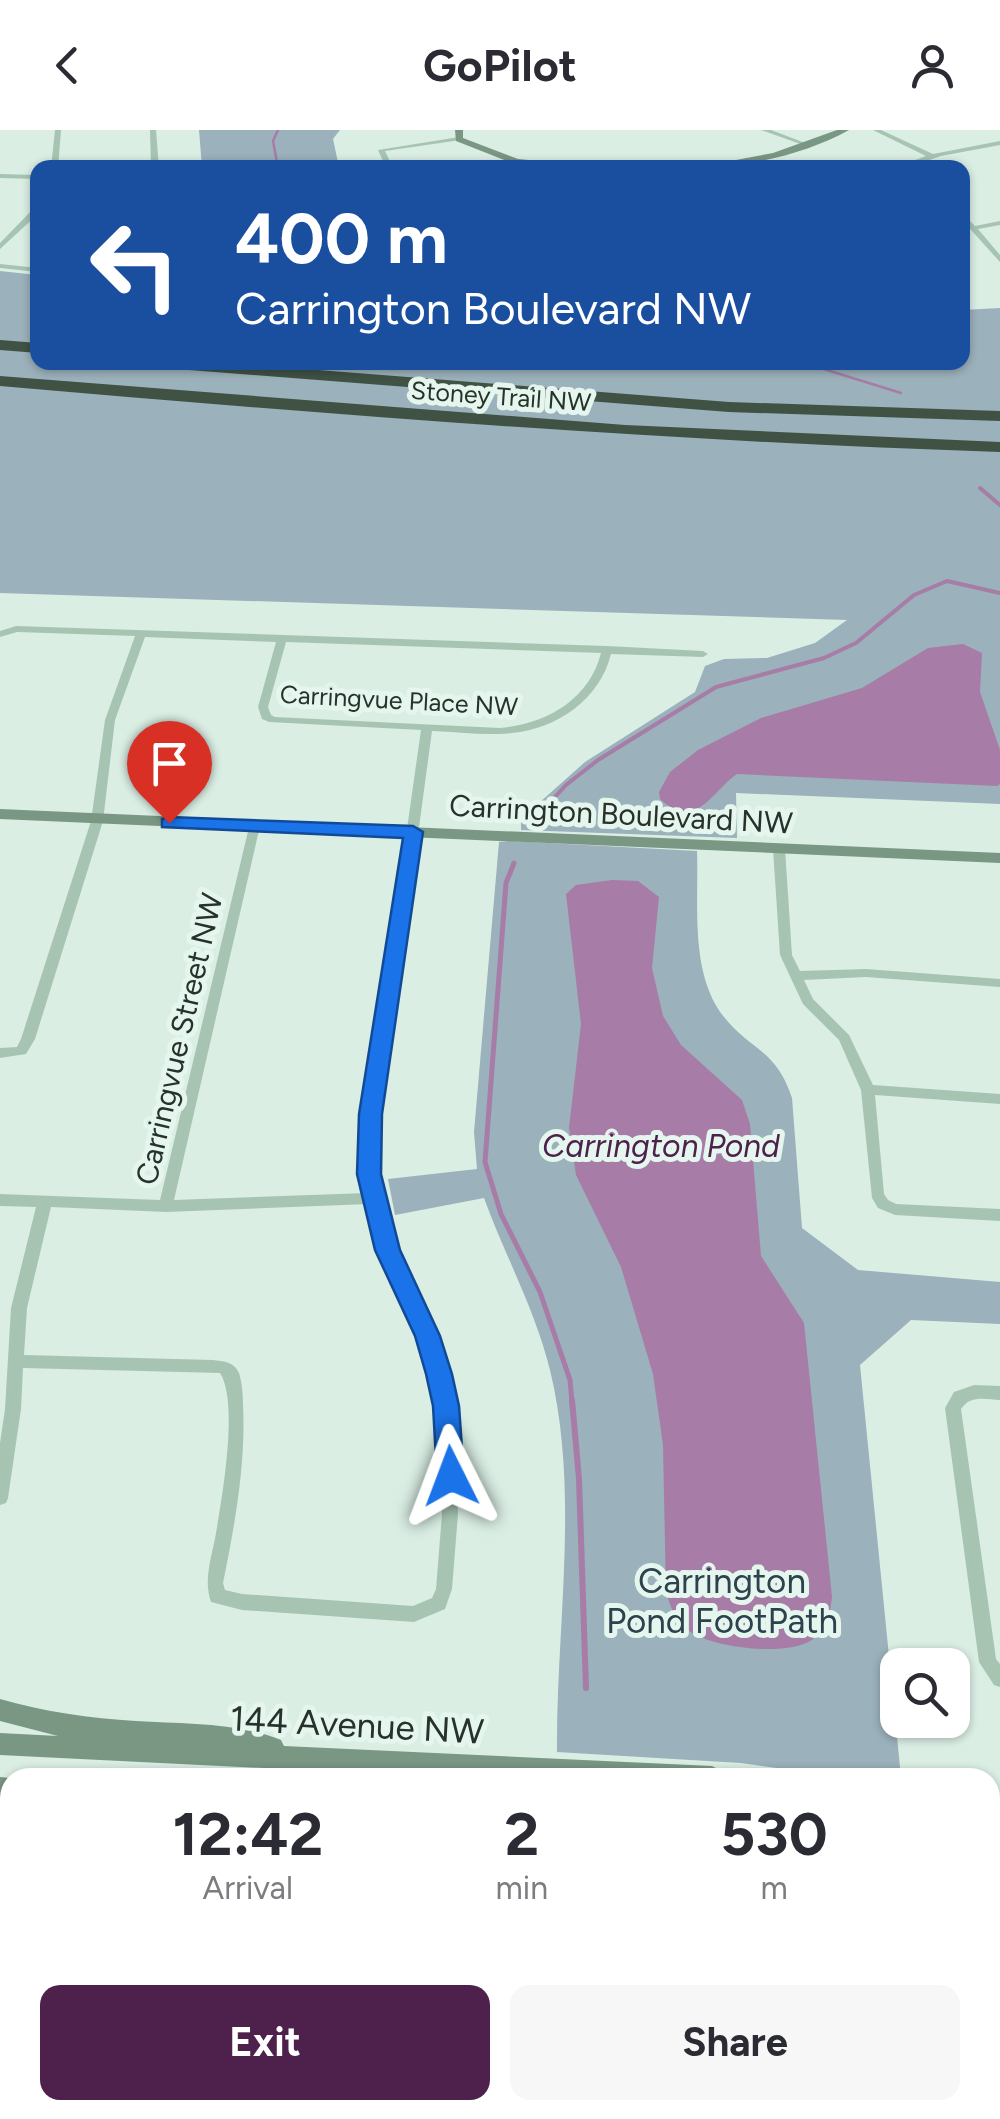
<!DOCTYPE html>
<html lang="en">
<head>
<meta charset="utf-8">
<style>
  :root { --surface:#fff; --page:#f7f7f7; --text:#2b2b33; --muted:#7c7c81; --accent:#4e214d }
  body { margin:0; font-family:Figtree,sans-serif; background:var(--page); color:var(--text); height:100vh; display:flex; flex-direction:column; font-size:38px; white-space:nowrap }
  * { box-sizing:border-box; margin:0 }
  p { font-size:32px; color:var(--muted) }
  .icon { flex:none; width:55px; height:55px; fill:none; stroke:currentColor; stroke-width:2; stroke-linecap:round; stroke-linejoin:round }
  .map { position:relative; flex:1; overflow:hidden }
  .side { position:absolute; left:0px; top:1638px; width:1000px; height:352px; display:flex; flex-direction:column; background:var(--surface); border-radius:30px 30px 0 0; box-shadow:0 2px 8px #0004 }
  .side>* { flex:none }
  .hud { position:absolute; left:30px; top:30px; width:940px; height:210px; border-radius:20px; box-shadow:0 2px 8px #0004; background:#1a4fa0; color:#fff; overflow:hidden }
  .tools { position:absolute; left:880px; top:1518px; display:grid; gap:20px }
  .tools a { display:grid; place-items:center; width:90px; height:90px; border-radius:20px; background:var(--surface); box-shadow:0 2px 8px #0004; font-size:50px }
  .pin { position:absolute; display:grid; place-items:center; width:85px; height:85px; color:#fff; margin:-102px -42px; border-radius:50% 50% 50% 0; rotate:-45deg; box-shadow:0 0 10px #0007 }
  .pin .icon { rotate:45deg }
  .me { position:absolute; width:110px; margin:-55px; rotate:357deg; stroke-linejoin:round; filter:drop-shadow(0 0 8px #0008) }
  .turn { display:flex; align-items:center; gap:35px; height:210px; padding:0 40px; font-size:45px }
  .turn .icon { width:130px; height:130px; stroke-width:2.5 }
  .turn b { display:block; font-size:70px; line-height:85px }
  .eta { display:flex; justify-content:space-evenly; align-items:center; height:170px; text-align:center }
  .eta b { font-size:60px; font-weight:700; line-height:70px }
  .primary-button { display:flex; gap:20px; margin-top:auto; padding:20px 40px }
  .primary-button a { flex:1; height:115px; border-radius:20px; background:var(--accent); color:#fff; font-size:40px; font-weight:700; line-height:115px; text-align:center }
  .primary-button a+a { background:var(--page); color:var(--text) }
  header { display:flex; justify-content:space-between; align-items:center; height:130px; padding:0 40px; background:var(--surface); font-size:45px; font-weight:700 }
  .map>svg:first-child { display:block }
</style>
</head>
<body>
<header><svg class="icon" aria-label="back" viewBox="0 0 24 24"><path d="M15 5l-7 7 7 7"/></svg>GoPilot<svg class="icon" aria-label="person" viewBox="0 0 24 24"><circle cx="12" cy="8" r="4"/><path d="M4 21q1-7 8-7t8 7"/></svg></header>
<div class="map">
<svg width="1000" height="1989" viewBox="0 0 1000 1989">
  <rect width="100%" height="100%" fill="#daeee4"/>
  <path fill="#9bb1bb" d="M199,0H340L333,9L339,37H202Z
    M0,141L37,145L38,232H962L963,180L1000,178V674L736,663L737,708L521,700V689L585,632L695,562L705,536L724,529L767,528L815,513L847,490L0,463Z
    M511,711L697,721C699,773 689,843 724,887C751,921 776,919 792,968L802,1098L858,1140L1000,1152V1194L911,1190L860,1235L901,1647H842L741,1633L557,1622C556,1496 580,1364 550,1240C535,1179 505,1126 484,1068L395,1085L388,1049L477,1039L474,1002L499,712Z
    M181,1980H545V1989H180Z"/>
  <path fill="#a77ca7" d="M963,514L982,523L980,562L1000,620V654L997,656L737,644C711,662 696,702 660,669L659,662L670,642L698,620L761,588L862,558L928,518Z
    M612,750L638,751L659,767L652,838L663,886L681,915L742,970L750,994L761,1126L804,1193L832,1467C830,1484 827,1498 813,1509C789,1528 705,1518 684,1497C674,1487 670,1475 666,1462L663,1315L653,1244L621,1137L576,1045L569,998L581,894L566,764L576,755Z
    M250,1980H441L442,1989H250Z"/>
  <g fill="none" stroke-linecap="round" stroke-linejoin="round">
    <path stroke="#a77ca7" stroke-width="2.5" d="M278,0L273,11L278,38
      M801,232L901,263"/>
    <path stroke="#a77ca7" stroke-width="4" d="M980,358L1000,375
      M542,681L566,655L598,630L716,557L824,528L856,513L914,465L947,451L1000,463"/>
    <path stroke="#a77ca7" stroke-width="5" d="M514,733L506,753L485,1032L501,1084L540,1162L570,1250L572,1272"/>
    <path stroke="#a77ca7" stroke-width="6" d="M572,1270L579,1349L586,1558"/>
    <path fill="#a7c4b3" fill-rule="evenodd" d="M55,0H61L58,38H51Z
      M150,0H156L159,38H151Z
      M761,0H771L808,14L803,15Z
      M873,0H881L933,24L1000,11V15L941,26L906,38H894L926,26Z
      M459,7L461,10L385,21L393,38H386L378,20Z
      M0,44L38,45V49L0,48Z
      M35,77H38V84L0,119V113Z
      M962,83L975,96L1000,91V95L978,99L1000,125V132L962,90Z
      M0,134L38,138V142L0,138Z
      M16,496L607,516L703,521L708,524L703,527L611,524C600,569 557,599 512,603C486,606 458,602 432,601L375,1023L386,1094L435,1206L454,1276L458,1384L452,1459L445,1479L414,1492L242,1480L211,1472C203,1450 212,1426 216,1403C222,1368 239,1272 220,1243L23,1238L21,1279L8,1368L6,1373L0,1375V1313L5,1279L11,1178L36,1077L0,1076V1064L160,1070L250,693L254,692L260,696L174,1070L367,1063L361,1023L421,600L269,592L262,589L258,577L276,512L145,507L115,590L103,691L35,909L26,924L0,928V918L17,917L21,909L91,691L105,590L135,506L17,502L0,507V501ZM286,512L601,523C589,570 546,594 500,598L275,587L271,585L268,577ZM369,1074L372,1094L419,1206L438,1276L442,1384L436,1459L432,1468L413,1476L242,1464L225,1460L223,1453C235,1394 246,1334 243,1274C243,1265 242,1252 239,1243C234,1232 224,1231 213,1230L24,1225L27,1178L51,1077L166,1082Z
      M779,715L785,719L792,825L800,841L866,839L1000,849V857L866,847L804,850L813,869L849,905L873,955L1000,964V974L875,965L884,1064L888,1070L896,1074L1000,1079V1091L895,1085L878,1078L872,1068L861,960L839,910L803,874L780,825L773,719Z
      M974,1255L1000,1256V1270C985,1269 970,1265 961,1279L996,1529L1000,1534V1557L994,1555L979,1532L945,1278L954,1262Z
      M990,1894L1000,1898V1918L990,1914Z
      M901,1980H921L923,1989H903Z"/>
    <path fill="#799783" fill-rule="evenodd" d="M455,0H463V8L518,29L617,38L517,35L456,11Z
      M837,0H849C804,25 744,38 693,38L773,23Z
      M0,679L1000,723V733L0,689Z
      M0,1569C45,1582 90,1588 136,1591C183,1594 237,1592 281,1610L284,1616L712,1636L720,1640L723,1648H463L0,1625V1603L58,1606L0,1591Z
      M0,1647L10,1648V1671H0Z
      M990,1685L1000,1688V1712L990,1709Z
      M990,1739L1000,1742V1766L990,1763Z"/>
    <path fill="#3f5244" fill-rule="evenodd" d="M0,210L38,213V223L0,220Z
      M144,232H217L729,272L1000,281V291L729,282L151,237Z
      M0,246L625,295L1000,312V322C666,311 333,285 0,256Z"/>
  </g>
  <path fill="#1a73e8" stroke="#114b97" stroke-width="2.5" d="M169,687L413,696L423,702L382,984L381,1044L400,1120L440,1206L452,1244L459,1276L464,1346L460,1354L451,1358L441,1354L437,1346L433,1276L426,1244L415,1206L375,1120L357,1044L359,984L403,708L162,697V689Z"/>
  <g text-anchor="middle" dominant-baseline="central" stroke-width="10" stroke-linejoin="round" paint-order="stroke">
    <g font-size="25" fill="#27322a" stroke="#e5f6ee">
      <text transform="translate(501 266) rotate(4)">Stoney Trail NW</text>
      <text transform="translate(399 570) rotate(3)">Carringvue Place NW</text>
    </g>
    <g font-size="30" fill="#27322a" stroke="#e5f6ee">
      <text transform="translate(621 684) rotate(3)">Carrington Boulevard NW</text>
      <text transform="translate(179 909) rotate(-77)">Carringvue Street NW</text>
    </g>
    <g font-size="32" font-style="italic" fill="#4e214d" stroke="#e5f6ee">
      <text x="661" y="1016">Carrington Pond</text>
    </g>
    <g font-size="35" fill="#2d424d" stroke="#e5f6ee">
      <text x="722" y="1451">Carrington<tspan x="722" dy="40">Pond FootPath</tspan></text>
    </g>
    <g font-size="35" fill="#27322a" stroke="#e5f6ee">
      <text transform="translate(357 1595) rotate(3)">144 Avenue NW</text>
    </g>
  </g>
</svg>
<div class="tools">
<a><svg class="icon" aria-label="search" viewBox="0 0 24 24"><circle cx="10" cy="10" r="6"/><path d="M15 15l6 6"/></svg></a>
</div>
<div class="pin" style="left:169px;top:693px;background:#d93025"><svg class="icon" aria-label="arrive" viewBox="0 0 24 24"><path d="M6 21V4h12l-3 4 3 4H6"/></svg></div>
<svg class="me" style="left:451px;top:1346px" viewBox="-20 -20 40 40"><path d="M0-17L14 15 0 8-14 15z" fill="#1a73e8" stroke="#fff" stroke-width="4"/></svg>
<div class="hud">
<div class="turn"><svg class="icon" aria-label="left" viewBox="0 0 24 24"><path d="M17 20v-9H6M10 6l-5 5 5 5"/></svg><div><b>400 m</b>Carrington Boulevard NW</div></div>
</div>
<section class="side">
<div class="eta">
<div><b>12:42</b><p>Arrival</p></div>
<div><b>2</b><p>min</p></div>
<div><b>530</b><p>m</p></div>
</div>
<div class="primary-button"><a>Exit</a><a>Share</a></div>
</section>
</div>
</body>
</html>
